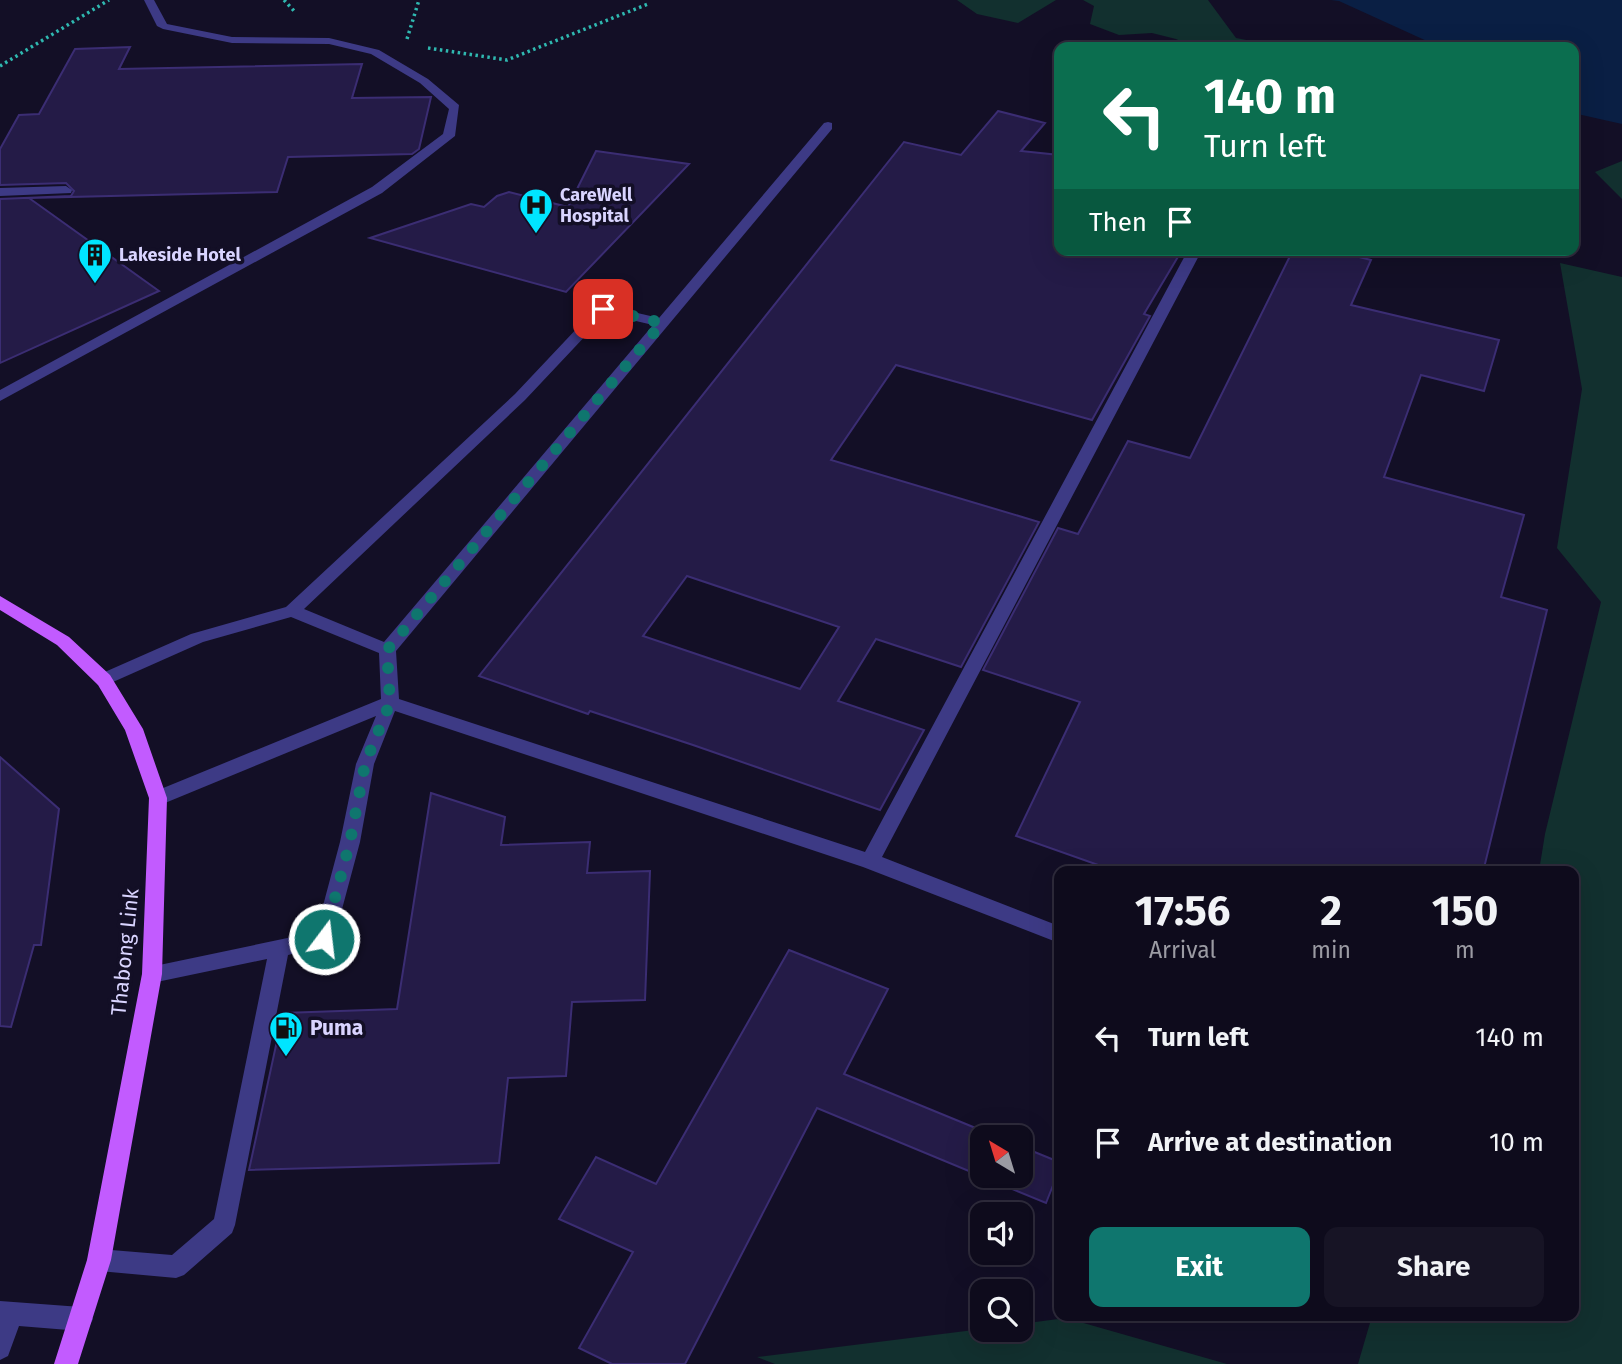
<!DOCTYPE html>
<html lang="en">
<head>
<meta charset="utf-8">
<style>
  :root { --surface:#0e0b1c; --page:#171425; --text:#f1f3f6; --muted:#9b9ba3; --line:#2e2b3b; --accent:#0f766e }
  body { margin:0; font-family:"Fira Sans",sans-serif; background:var(--page); color:var(--text); height:100vh; display:flex; flex-direction:column; font-size:26px; white-space:nowrap }
  * { box-sizing:border-box; margin:0 }
  p { font-size:23px; color:var(--muted) }
  .icon { flex:none; width:38px; height:38px; fill:none; stroke:currentColor; stroke-width:2; stroke-linecap:round; stroke-linejoin:round }
  .map { position:relative; flex:1; overflow:hidden }
  .side { position:absolute; left:1054px; top:866px; width:525px; height:455px; display:flex; flex-direction:column; background:var(--surface); border-radius:14px; box-shadow:0 7px 28px #0002,0 0 0 2px var(--line) }
  .side>* { flex:none }
  .banner { position:absolute; left:1054px; top:42px; width:525px; height:214px; border-radius:14px; box-shadow:0 7px 28px #0002,0 0 0 2px var(--line); background:#0b6e4f; color:#fff; overflow:hidden }
  .needle { width:46px; rotate:322deg }
  .fabs { position:absolute; left:970px; top:1125px; display:grid; gap:14px }
  .fabs a { display:grid; place-items:center; width:63px; height:63px; border-radius:14px; background:var(--surface); box-shadow:0 7px 28px #0002,0 0 0 2px var(--line); font-size:35px }
  .pin { position:absolute; display:grid; place-items:center; width:60px; height:60px; color:#fff; margin:-30px; border-radius:14px; box-shadow:0 4px 10px #0006 }
  .me { position:absolute; width:77px; margin:-38px; rotate:15deg; stroke-linejoin:round; filter:drop-shadow(0 0 5px #0008) }
  .turn { display:flex; align-items:center; gap:24px; height:147px; padding:0 35px; font-size:32px }
  .turn .icon { width:91px; height:91px; stroke-width:2.5 }
  .turn b { display:block; font-size:49px; line-height:60px }
  .then { display:flex; align-items:center; height:66px; padding:0 35px; background:#0003; gap:14px; font-size:26px }
  .eta { display:flex; justify-content:space-evenly; align-items:center; height:119px; text-align:center }
  .eta b { font-size:42px; font-weight:700; line-height:49px }
  .cta { display:flex; gap:14px; margin-top:auto; padding:14px 35px }
  .cta a { flex:1; height:80px; border-radius:14px; background:var(--accent); color:#fff; font-size:28px; font-weight:700; line-height:80px; text-align:center }
  .cta a+a { background:var(--page); color:var(--text) }
  ul { padding:0; list-style:none }
  li { display:flex; align-items:center; gap:21px; height:105px; padding:0 35px }
  li div { flex:1 }
  li b { display:block; font-size:26px }
  li em { font-style:normal }
  .map>svg:first-child { display:block }
</style>
</head>
<body>
<div class="map">
<svg width="1622" height="1364" viewBox="0 0 1622 1364">
  <rect width="100%" height="100%" fill="#130f26"/>
  <path fill="#12302f" d="M957,0H1056L1018,23L977,14Z
    M1083,0H1208L1236,38L1282,47H1193L1176,39L1152,33L1119,35L1090,24L1094,6Z
    M1622,161V199L1595,172Z
    M1560,263L1622,277V1364H1358L1372,1316H1573V872L1539,871L1545,834L1601,602L1557,548L1582,389Z
    M1066,1318L1227,1364H775L757,1357L982,1329L1020,1330V1324Z"/>
  <path fill="#0a1f44" d="M1331,0H1622V124L1573,113V47H1440L1339,1Z"/>
  <path fill="#241b47" stroke="#3b2d73" stroke-width="2" fill-rule="evenodd" d="M130,47L119,69L362,64L352,98L431,97L419,149L412,154L288,157L277,192L29,198L159,291L0,363V199L71,196L74,191L66,183L0,185V149L19,115L39,114L75,49Z
    M998,111L1045,123L1021,151L1059,155V250H1182L1144,314L1150,316L1092,420L896,365L831,460L1039,522L961,667L876,639L838,701L924,730L880,810L693,745L590,711L588,714L479,676L904,142L961,155ZM687,576L839,627L800,689L643,636Z
    M596,151L689,164L566,292L370,238L471,204L484,207L497,196L509,192L568,207Z
    M1293,250H1331L1371,260L1351,305L1499,340L1484,391L1421,375L1384,477L1524,515L1501,597L1547,610L1483,872H1118L1016,836L1080,702L983,670L1058,528L1078,534L1128,441L1190,458Z
    M0,757L59,809L41,945H34L11,1027L0,1026Z
    M431,793L505,817L501,845L590,842L587,873L650,871L645,1000L572,1002L566,1076L508,1078L499,1163L249,1170L283,1013L397,1009Z
    M789,950L888,989L844,1074L1000,1138H982V1176H1020V1146L1059,1162V1170L1046,1203L817,1108L685,1364H612L579,1348L633,1252L559,1219L596,1157L656,1184Z"/>
  <g fill="none" stroke-linecap="round" stroke-linejoin="round">
    <path stroke="#2fb8b0" stroke-width="3.5" stroke-dasharray="2.5 3.5" stroke-linecap="butt" d="M284,0L296,13
      M407,39L419,0
      M428,48L507,60L648,4
      M0,66L109,0"/>
    <path fill="#3d3a85" fill-rule="evenodd" d="M144,0H154L167,24L232,37L329,38L379,50L428,79L459,105L455,136L382,193L0,401V390L372,187L443,134L449,109L420,83L371,54L329,44L232,43L163,29L157,26Z
      M828,122L832,123V129L396,651L399,699L865,852L1188,250H1202L882,857L1059,926V943L863,867L395,711L374,764L360,842L334,939L331,945L288,955L235,1225L232,1233L184,1275L176,1278L99,1271L91,1268L87,1260L91,1252L99,1249L172,1255L214,1219L267,959L152,983L145,980L142,974L145,968L316,932L340,842L356,764L376,716L165,803L158,805L151,803L149,798L151,793L381,699L379,653L291,617L203,642L104,686L98,685L95,680L98,675L191,634L286,607L515,394L598,306L603,305L659,318L824,123ZM606,314L653,325L384,642L304,609L525,400Z
      M66,186L72,190L71,193L0,196V188Z
      M0,1301L81,1307L89,1311L93,1319L89,1327L81,1331L19,1326L8,1356L0,1360Z"/>
    <path fill="#c25bff" fill-rule="evenodd" d="M0,596L69,637L110,675L143,729L167,798L162,974L111,1260L78,1364H54L87,1260L142,974L149,798L125,730L98,685L57,645L0,610Z"/>
  </g>
  <g fill="none" stroke-linecap="round" stroke-linejoin="round">
    <path stroke="#0f766e" stroke-width="12" stroke-dasharray="0 21.6" d="M324,939L350,842L365,764L390,703L387,650L662,323L603,309"/>
  </g>
  <defs>
    <g id="hospital-pin" transform="scale(1.75)"><path d="M0 17L-7.5 6A9.5 9.5 0 1 1 7.5 6Z" fill="#00e5ff" stroke="#130f26"/><path d="M-5-5h3v3.5h4V-5h3V5h-3V1.5h-4V5h-3Z" fill="#111"/></g>
    <g id="building-pin" transform="scale(1.75)"><path d="M0 17L-7.5 6A9.5 9.5 0 1 1 7.5 6Z" fill="#00e5ff" stroke="#130f26"/><path d="M-4-6H4V6H1V3H-1V6H-4ZM-2.5-4.3h1.7v1.8h-1.7ZM.8-4.3h1.7v1.8H.8ZM-2.5-1h1.7V.8h-1.7ZM.8-1h1.7V.8H.8Z" fill="#111"/></g>
    <g id="fuel-pin" transform="scale(1.75)"><path d="M0 17L-7.5 6A9.5 9.5 0 1 1 7.5 6Z" fill="#00e5ff" stroke="#130f26"/><path d="M-5.5-6h7V0h2V4h1.3V-2.5L3-4.5l.8-.8L6-3V5H2.5V1h-1V6h-7ZM-4.2-4.7v3.2H.2V-4.7Z" fill="#111"/></g>
  </defs>
  <g fill-rule="evenodd">
    <use href="#hospital-pin" x="536" y="205"/>
    <use href="#building-pin" x="95" y="255"/>
    <use href="#fuel-pin" x="286" y="1028"/>
  </g>
  <g text-anchor="middle" dominant-baseline="central" stroke-width="7" stroke-linejoin="round" paint-order="stroke">
    <g font-size="18" font-weight="bold" fill="#d9d4ff" stroke="#130f26" text-anchor="start">
      <text x="560" y="195">CareWell<tspan x="560" dy="21">Hospital</tspan></text>
      <text x="119" y="255">Lakeside Hotel</text>
    </g>
    <g font-size="21" fill="#d9d4ff" stroke="#130f26">
      <text transform="translate(125 952) rotate(-84)">Thabong Link</text>
    </g>
    <g font-size="21" font-weight="bold" fill="#d9d4ff" stroke="#130f26" text-anchor="start">
      <text x="310" y="1028">Puma</text>
    </g>
  </g>
</svg>
<div class="fabs">
<a><svg class="needle" viewBox="-14 -14 28 28"><path d="M0-13l5 13h-10z" fill="#e53935"/><path d="M0 13l5-13h-10z" fill="#9b9ba3"/></svg></a>
<a><svg class="icon" aria-label="sound" viewBox="0 0 24 24"><path d="M4 9h4l5-4v14l-5-4H4zM17 9q2 3 0 6"/></svg></a>
<a><svg class="icon" aria-label="search" viewBox="0 0 24 24"><circle cx="10" cy="10" r="6"/><path d="M15 15l6 6"/></svg></a>
</div>
<div class="pin" style="left:603px;top:309px;background:#d93025"><svg class="icon" aria-label="arrive" viewBox="0 0 24 24"><path d="M6 21V4h12l-3 4 3 4H6"/></svg></div>
<svg class="me" style="left:324px;top:939px" viewBox="-20 -20 40 40"><circle r="17" fill="#0f766e" stroke="#fff" stroke-width="3"/><path d="M0-11L8 9 0 5-8 9z" fill="#fff"/></svg>
<div class="banner">
<div class="turn"><svg class="icon" aria-label="left" viewBox="0 0 24 24"><path d="M17 20v-9H6M10 6l-5 5 5 5"/></svg><div><b>140 m</b>Turn left</div></div>
<div class="then">Then<svg class="icon" aria-label="arrive" viewBox="0 0 24 24"><path d="M6 21V4h12l-3 4 3 4H6"/></svg></div>
</div>
<section class="side">
<div class="eta">
<div><b>17:56</b><p>Arrival</p></div>
<div><b>2</b><p>min</p></div>
<div><b>150</b><p>m</p></div>
</div>
<ul>
<li><svg class="icon" aria-label="left" viewBox="0 0 24 24"><path d="M17 20v-9H6M10 6l-5 5 5 5"/></svg><div><b>Turn left</b></div><em>140 m</em></li>
<li><svg class="icon" aria-label="arrive" viewBox="0 0 24 24"><path d="M6 21V4h12l-3 4 3 4H6"/></svg><div><b>Arrive at destination</b></div><em>10 m</em></li>
</ul>
<div class="cta"><a>Exit</a><a>Share</a></div>
</section>
</div>
</body>
</html>
